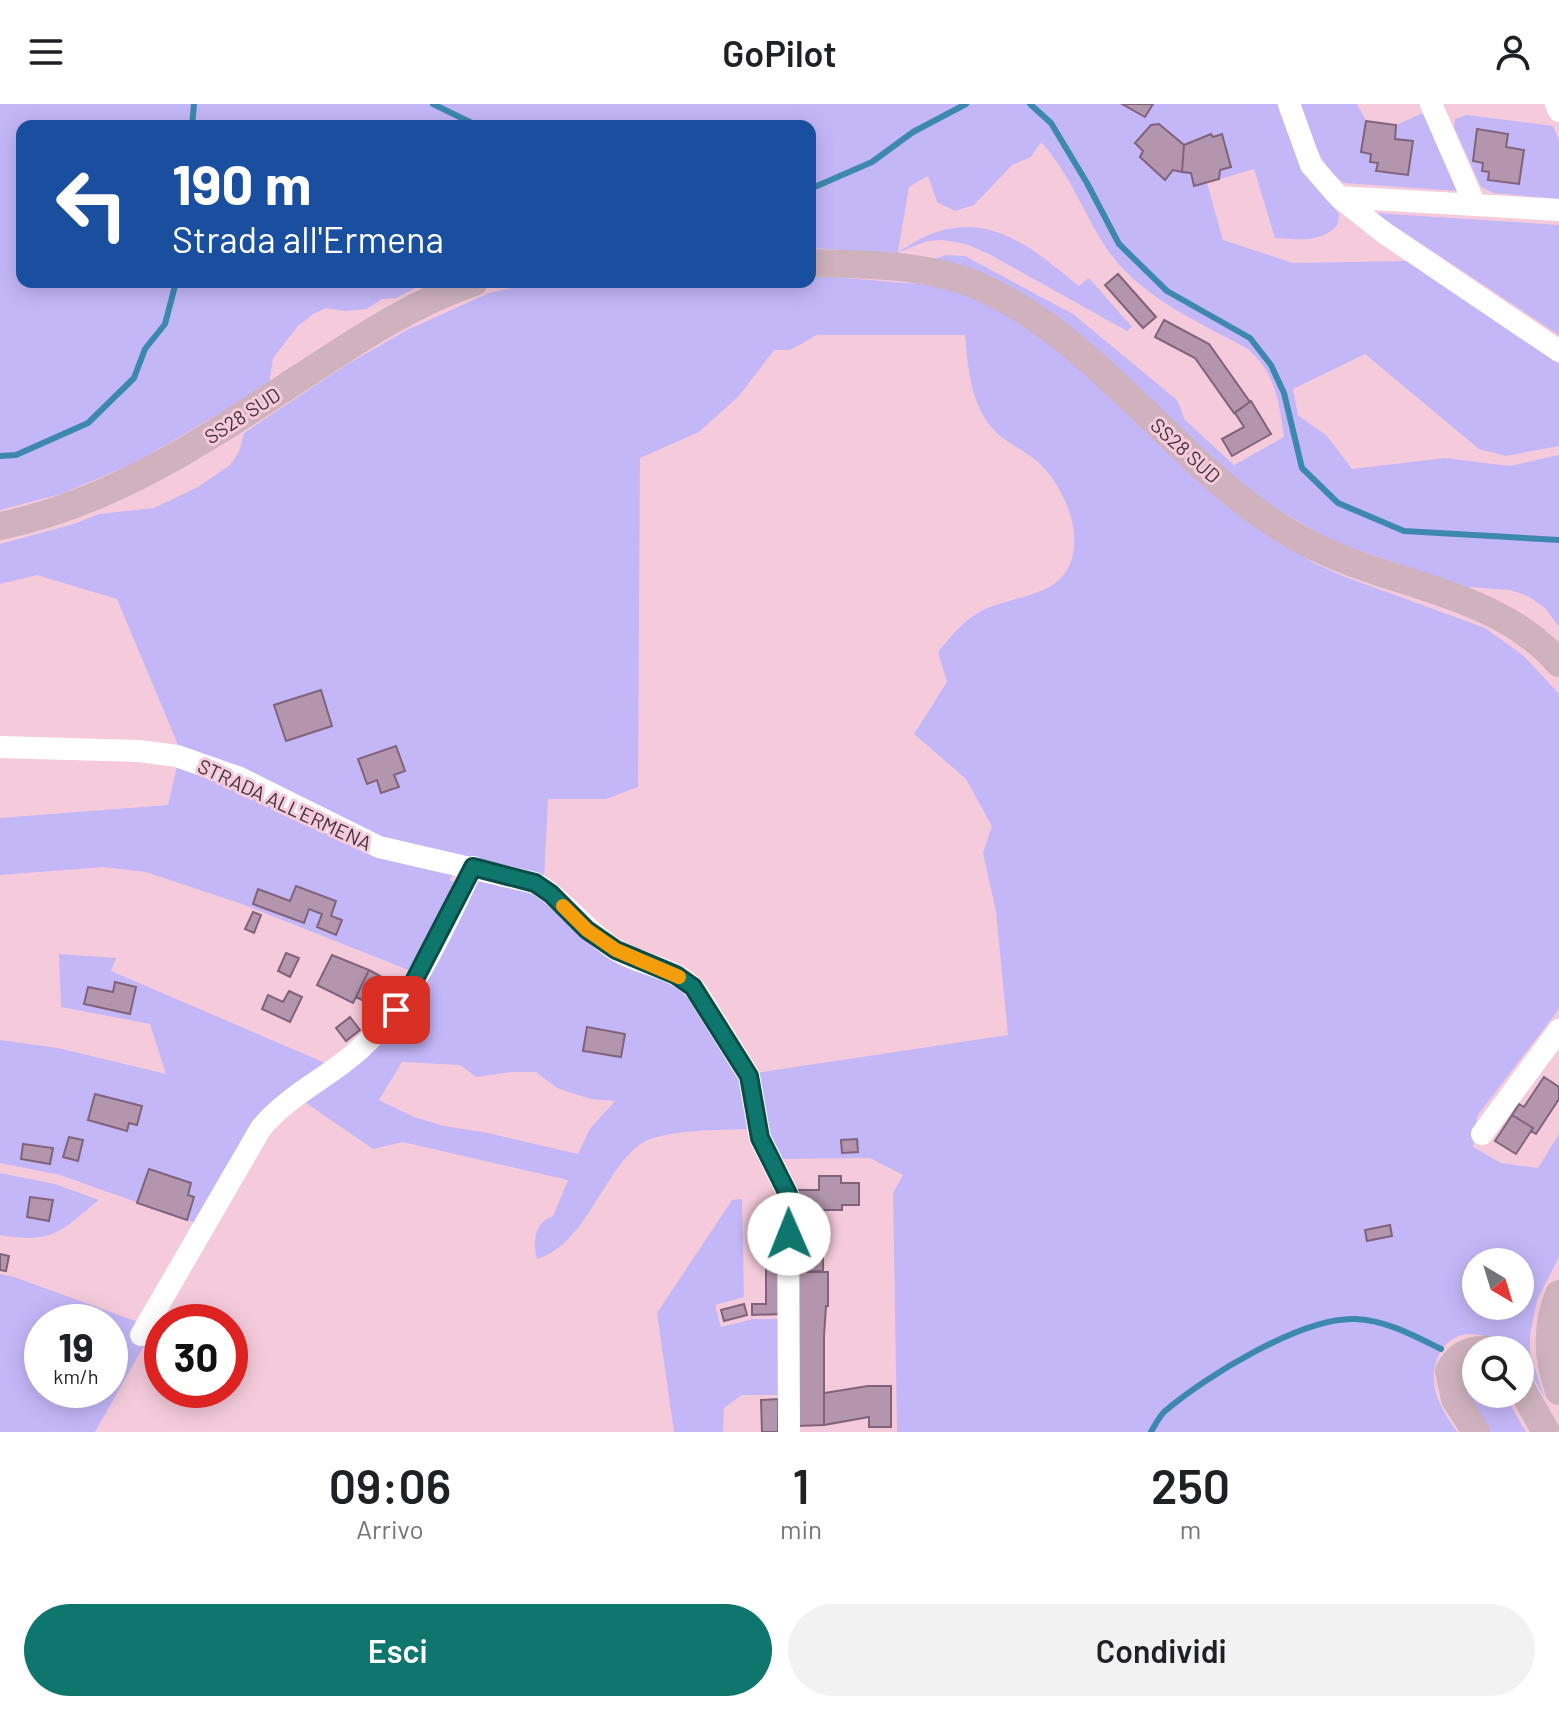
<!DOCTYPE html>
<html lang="it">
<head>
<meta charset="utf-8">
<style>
  :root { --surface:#fff; --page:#f2f2f2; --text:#202124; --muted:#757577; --accent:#0f766e }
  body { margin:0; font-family:Barlow,sans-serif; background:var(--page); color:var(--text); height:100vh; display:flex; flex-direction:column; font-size:30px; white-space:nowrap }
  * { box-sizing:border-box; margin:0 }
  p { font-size:26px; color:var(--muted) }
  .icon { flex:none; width:44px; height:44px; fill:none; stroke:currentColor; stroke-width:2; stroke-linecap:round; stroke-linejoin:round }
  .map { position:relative; height:1328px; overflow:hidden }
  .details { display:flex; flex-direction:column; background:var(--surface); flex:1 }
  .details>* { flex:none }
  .banner { position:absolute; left:16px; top:16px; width:800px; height:168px; border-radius:16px; box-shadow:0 4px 20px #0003; background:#1a4fa0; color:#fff; overflow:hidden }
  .needle { width:52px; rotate:142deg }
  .buttons { position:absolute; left:1462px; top:1144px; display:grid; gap:16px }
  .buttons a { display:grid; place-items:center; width:72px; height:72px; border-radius:50%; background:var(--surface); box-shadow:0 4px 20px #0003; font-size:40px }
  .speed { position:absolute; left:24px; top:1200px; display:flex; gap:16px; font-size:40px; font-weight:700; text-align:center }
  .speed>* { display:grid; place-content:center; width:104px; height:104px; border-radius:50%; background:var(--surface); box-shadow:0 4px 20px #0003; line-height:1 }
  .speed small { font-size:20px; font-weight:400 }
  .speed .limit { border:12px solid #d22; background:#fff; color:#111 }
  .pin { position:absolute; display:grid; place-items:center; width:68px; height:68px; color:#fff; margin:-34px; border-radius:16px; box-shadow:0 4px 12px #0006 }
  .me { position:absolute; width:88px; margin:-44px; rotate:359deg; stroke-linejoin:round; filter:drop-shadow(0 0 6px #0008) }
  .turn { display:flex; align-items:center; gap:28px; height:168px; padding:0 24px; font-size:36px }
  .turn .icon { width:104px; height:104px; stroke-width:2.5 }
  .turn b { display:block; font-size:56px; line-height:68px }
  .eta { display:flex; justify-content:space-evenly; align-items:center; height:136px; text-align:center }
  .eta b { font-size:48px; font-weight:600; line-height:56px }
  .cta { display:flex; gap:16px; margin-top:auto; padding:16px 24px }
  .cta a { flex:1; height:92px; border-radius:48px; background:var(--accent); color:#fff; font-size:32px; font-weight:600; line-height:92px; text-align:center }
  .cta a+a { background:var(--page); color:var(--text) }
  header { display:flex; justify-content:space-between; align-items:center; height:104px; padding:0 24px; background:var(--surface); font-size:36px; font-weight:600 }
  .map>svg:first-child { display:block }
</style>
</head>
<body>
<header><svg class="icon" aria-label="menu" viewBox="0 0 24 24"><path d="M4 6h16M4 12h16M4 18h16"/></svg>GoPilot<svg class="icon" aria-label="person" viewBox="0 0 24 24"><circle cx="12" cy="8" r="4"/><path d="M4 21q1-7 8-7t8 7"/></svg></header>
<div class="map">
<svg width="1559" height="1328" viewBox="0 0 1559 1328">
  <rect width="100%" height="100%" fill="#f5cbdb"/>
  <path fill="#c4b7f8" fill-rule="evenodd" d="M0,0H1277L1301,65L1339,110L1338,120C1322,140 1298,135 1275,134L1254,65L1207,79L1223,136L1293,159L1408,157L1559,260V342L1506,352L1479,345L1365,250L1293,285L1298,311L1327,332L1352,365L1445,354L1510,362L1559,351V523L1546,505L1528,492L1510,486L1467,483L1329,436L1256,392L1096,251L929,157L946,151L965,152L1073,210L1177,296L1185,316L1234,361L1284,333C1279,298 1276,270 1248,245C1199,218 1148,197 1112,152C1085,116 1072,71 1041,38L1031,53L1012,61L974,101L955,107L937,98L928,72L909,83L898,148C906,144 915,137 924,133C988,104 1032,144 1079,182L1089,174L1132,223L1127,227L989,150L966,140L943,136L927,137L897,149L810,144V22H22V178H427L396,194L382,195L367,205L345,207L326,204L313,210L298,222L273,254L269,280L135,359L61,390L0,406Z
    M1301,0H1357L1366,17L1396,21L1423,9L1458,87L1344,79C1318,61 1311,29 1301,0Z
    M1466,11L1553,22L1559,36V95L1494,89L1481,83L1454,23L1455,15Z
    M1375,109L1559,121V231Z
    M810,171L942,182L1000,205L1056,243L1253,421L1314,459L1343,472L1485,524L1524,552L1559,590V905L1477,1012L1473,1043L1501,1059L1538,1064L1559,1030V1153L1537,1196L1530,1231V1250L1545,1294L1520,1252V1246C1507,1245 1491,1230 1473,1230C1442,1228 1428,1263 1436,1289C1440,1303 1449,1316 1457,1328H897L893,1089L903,1071L870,1054L777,1055L773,1047L756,969L1008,931L996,808L983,749L992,722L966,675L914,630L947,578L938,548C951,532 965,515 983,506C1006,495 1045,492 1062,473C1089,441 1067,387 1041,361C1027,347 1005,339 992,324C970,298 968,263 965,231H817L790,246H774L739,292L699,328L640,354L638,683L606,695H548L544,776L401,743L181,648L117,495L37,471L0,480V440L74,420L99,410L154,404L198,383L230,361L239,348L244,329L346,261L407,226L489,189L540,178H810ZM1476,1158H1520V1202H1476Z
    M178,658L455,766L450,776L457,780L411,867L242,800L146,768L104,763L0,771V714L168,701Z
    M478,771L528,783L683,884L743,975L749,1025C722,1026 660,1025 639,1041C601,1071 586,1140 537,1155C532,1137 535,1118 553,1112L568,1076L403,1038L373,1045L302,996L356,959ZM402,958L460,961L476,973L511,968H536L557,984L591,995L615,997L590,1025L578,1050L488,1029L444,1022L414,1013L379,996Z
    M59,850L116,854L111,867L330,961L281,995L198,1120L60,1071L0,1059V936L58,944L166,970L150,920L61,903Z
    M0,1069L55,1080L99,1096C59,1128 54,1140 0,1131Z
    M742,1095L744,1193L715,1201L721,1223L753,1215H781L778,1291H742L724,1304L723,1328H674L657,1209L732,1096Z
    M0,1170L14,1173L141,1219L145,1240L95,1328H0ZM42,1218H110V1286H42Z
    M1476,1260V1290H1504L1526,1328H1490C1479,1309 1458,1284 1469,1263Z"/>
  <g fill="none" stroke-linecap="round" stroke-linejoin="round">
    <path stroke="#3d88af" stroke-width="6" d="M433,0L478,22
      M1030,0L1051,19L1087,79L1119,140L1167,187L1250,234L1271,261L1284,289L1302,364L1338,399L1404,427L1559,436
      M192,22L194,0
      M810,85L872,58L913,28L966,0
      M0,352L16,351L88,319L134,274L145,245L165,220L176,178
      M1151,1328C1155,1321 1159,1313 1164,1308C1204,1273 1302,1213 1355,1215C1386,1216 1415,1232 1441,1245"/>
  </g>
  <path fill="#b495ae" stroke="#80637a" stroke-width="2" d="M1122,0H1153L1145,13Z
    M1366,17L1396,21L1395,35L1413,37L1408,71L1376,67L1378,59L1370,58L1371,50L1361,48Z
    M1159,20L1184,41L1182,68L1173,66L1165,76L1140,53L1143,47L1135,39L1151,21Z
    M1477,25L1508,30L1506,43L1524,46L1519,80L1488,76L1489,68L1482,67L1483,59L1473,57Z
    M1211,30L1213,33L1222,30L1231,63L1220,66L1219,75L1194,82L1191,69L1182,68L1184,41Z
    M1118,170L1156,213L1143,224L1105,181Z
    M1164,216L1209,240L1250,298L1234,309L1195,254L1155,233Z
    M1251,297L1271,330L1232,352L1222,335L1244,323L1235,309Z
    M321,586L332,622L286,637L274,601Z
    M396,642L405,667L394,671L399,683L381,689L377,676L367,680L358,655Z
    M296,782L336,797L331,812L342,816L336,831L317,823L322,810L309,805L304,819L253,800L258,785L290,797Z
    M253,808L261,811L254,829L245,825Z
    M286,849L299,854L290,873L278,867Z
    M332,851L369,866L353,899L317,881Z
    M369,866L393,879L380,905L356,893Z
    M115,878L136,883L130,910L84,900L88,883L113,888Z
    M289,887L302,893L290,918L262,905L268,891L283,898Z
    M350,913L360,926L346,937L336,924Z
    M587,923L625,930L621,953L583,947Z
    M1544,973L1559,983V995L1536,1030L1531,1027L1533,1024L1512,1011L1519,1000L1524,1003Z
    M95,990L142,1002L137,1021L129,1019L127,1027L88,1016Z
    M1512,1011L1533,1024L1516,1050L1495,1037Z
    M69,1033L83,1036L78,1057L63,1053Z
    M857,1035L858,1048L842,1049L841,1036Z
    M23,1040L53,1044L50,1060L21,1055Z
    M149,1065L191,1079L188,1091L194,1093L187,1116L137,1099Z
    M819,1072H841V1079H859V1101H842V1106H823V1167L795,1168V1086H819Z
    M30,1093L53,1096L49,1117L27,1113Z
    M782,1116L783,1210L752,1211V1200H766V1142L754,1143V1117Z
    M1390,1121L1392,1132L1367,1137L1365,1126Z
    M0,1150L9,1152L6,1167L0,1166Z
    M795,1168H828V1202H826L824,1232V1321L796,1322Z
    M744,1200L747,1211L724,1217L721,1206Z
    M868,1282H891V1323H869V1313L824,1321V1289Z
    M778,1295V1328H762L761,1296Z"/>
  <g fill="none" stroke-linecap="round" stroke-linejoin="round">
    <path stroke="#fff" stroke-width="22" d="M1289,0L1311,61L1339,93L1383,128L1559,247
      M1431,0L1475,101
      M1556,0L1559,7
      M1339,93L1559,106
      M0,643L139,647L177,652L240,674L379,743L535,779C565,796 585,827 616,846C641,862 678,863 697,888L749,972L760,1034L788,1090L789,1328
      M1482,1030L1559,926
      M141,1231L261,1024C289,990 330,973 361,944C412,897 444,824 473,763"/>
    <path stroke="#cfb2bd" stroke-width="28" d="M810,159C867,160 930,160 983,184C1105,240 1182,370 1300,435C1383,482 1494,484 1559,559
      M0,422C112,399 205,336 298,275C355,238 410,200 474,178
      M1559,1190C1546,1223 1547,1253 1559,1287
      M1520,1282L1546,1328
      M1476,1328L1455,1295L1449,1267C1458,1251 1469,1245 1487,1246"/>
  </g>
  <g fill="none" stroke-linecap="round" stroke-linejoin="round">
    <g stroke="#0a4d48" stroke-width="20">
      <path id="route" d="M396,906L414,877L473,763L535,779L551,790L587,826L616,846L676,871L693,883L749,972L760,1034L788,1090L789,1130"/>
    </g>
    <use href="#route" stroke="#0f766e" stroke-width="14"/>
    <path stroke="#f59e0b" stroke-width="14" d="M563,802L587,826L616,846L679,873"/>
  </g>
  <g text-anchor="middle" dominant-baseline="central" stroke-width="6" stroke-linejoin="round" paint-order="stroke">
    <g font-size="20" fill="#423238" stroke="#f5cbdb">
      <text transform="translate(242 311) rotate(-33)">SS28 SUD</text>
      <text transform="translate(1186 346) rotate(42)">SS28 SUD</text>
      <text transform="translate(285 700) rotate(25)">STRADA ALL'ERMENA</text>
    </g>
  </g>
</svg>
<div class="buttons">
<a><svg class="needle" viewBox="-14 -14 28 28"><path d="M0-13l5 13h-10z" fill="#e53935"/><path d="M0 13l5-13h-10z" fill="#757577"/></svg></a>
<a><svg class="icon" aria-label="search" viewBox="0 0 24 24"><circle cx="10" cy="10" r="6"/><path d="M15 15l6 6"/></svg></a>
</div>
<div class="speed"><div>19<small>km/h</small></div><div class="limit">30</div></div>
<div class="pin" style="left:396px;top:906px;background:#d93025"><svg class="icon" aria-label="arrive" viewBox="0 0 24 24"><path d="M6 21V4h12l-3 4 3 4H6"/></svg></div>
<svg class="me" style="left:789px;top:1130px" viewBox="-20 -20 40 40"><circle r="19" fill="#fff"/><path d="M0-13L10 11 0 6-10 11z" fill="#0f766e"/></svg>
<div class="banner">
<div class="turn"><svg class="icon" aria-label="left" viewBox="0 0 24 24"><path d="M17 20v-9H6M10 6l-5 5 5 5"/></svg><div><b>190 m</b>Strada all'Ermena</div></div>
</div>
</div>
<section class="details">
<div class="eta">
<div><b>09:06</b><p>Arrivo</p></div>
<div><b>1</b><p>min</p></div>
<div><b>250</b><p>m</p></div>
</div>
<div class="cta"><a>Esci</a><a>Condividi</a></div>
</section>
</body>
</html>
